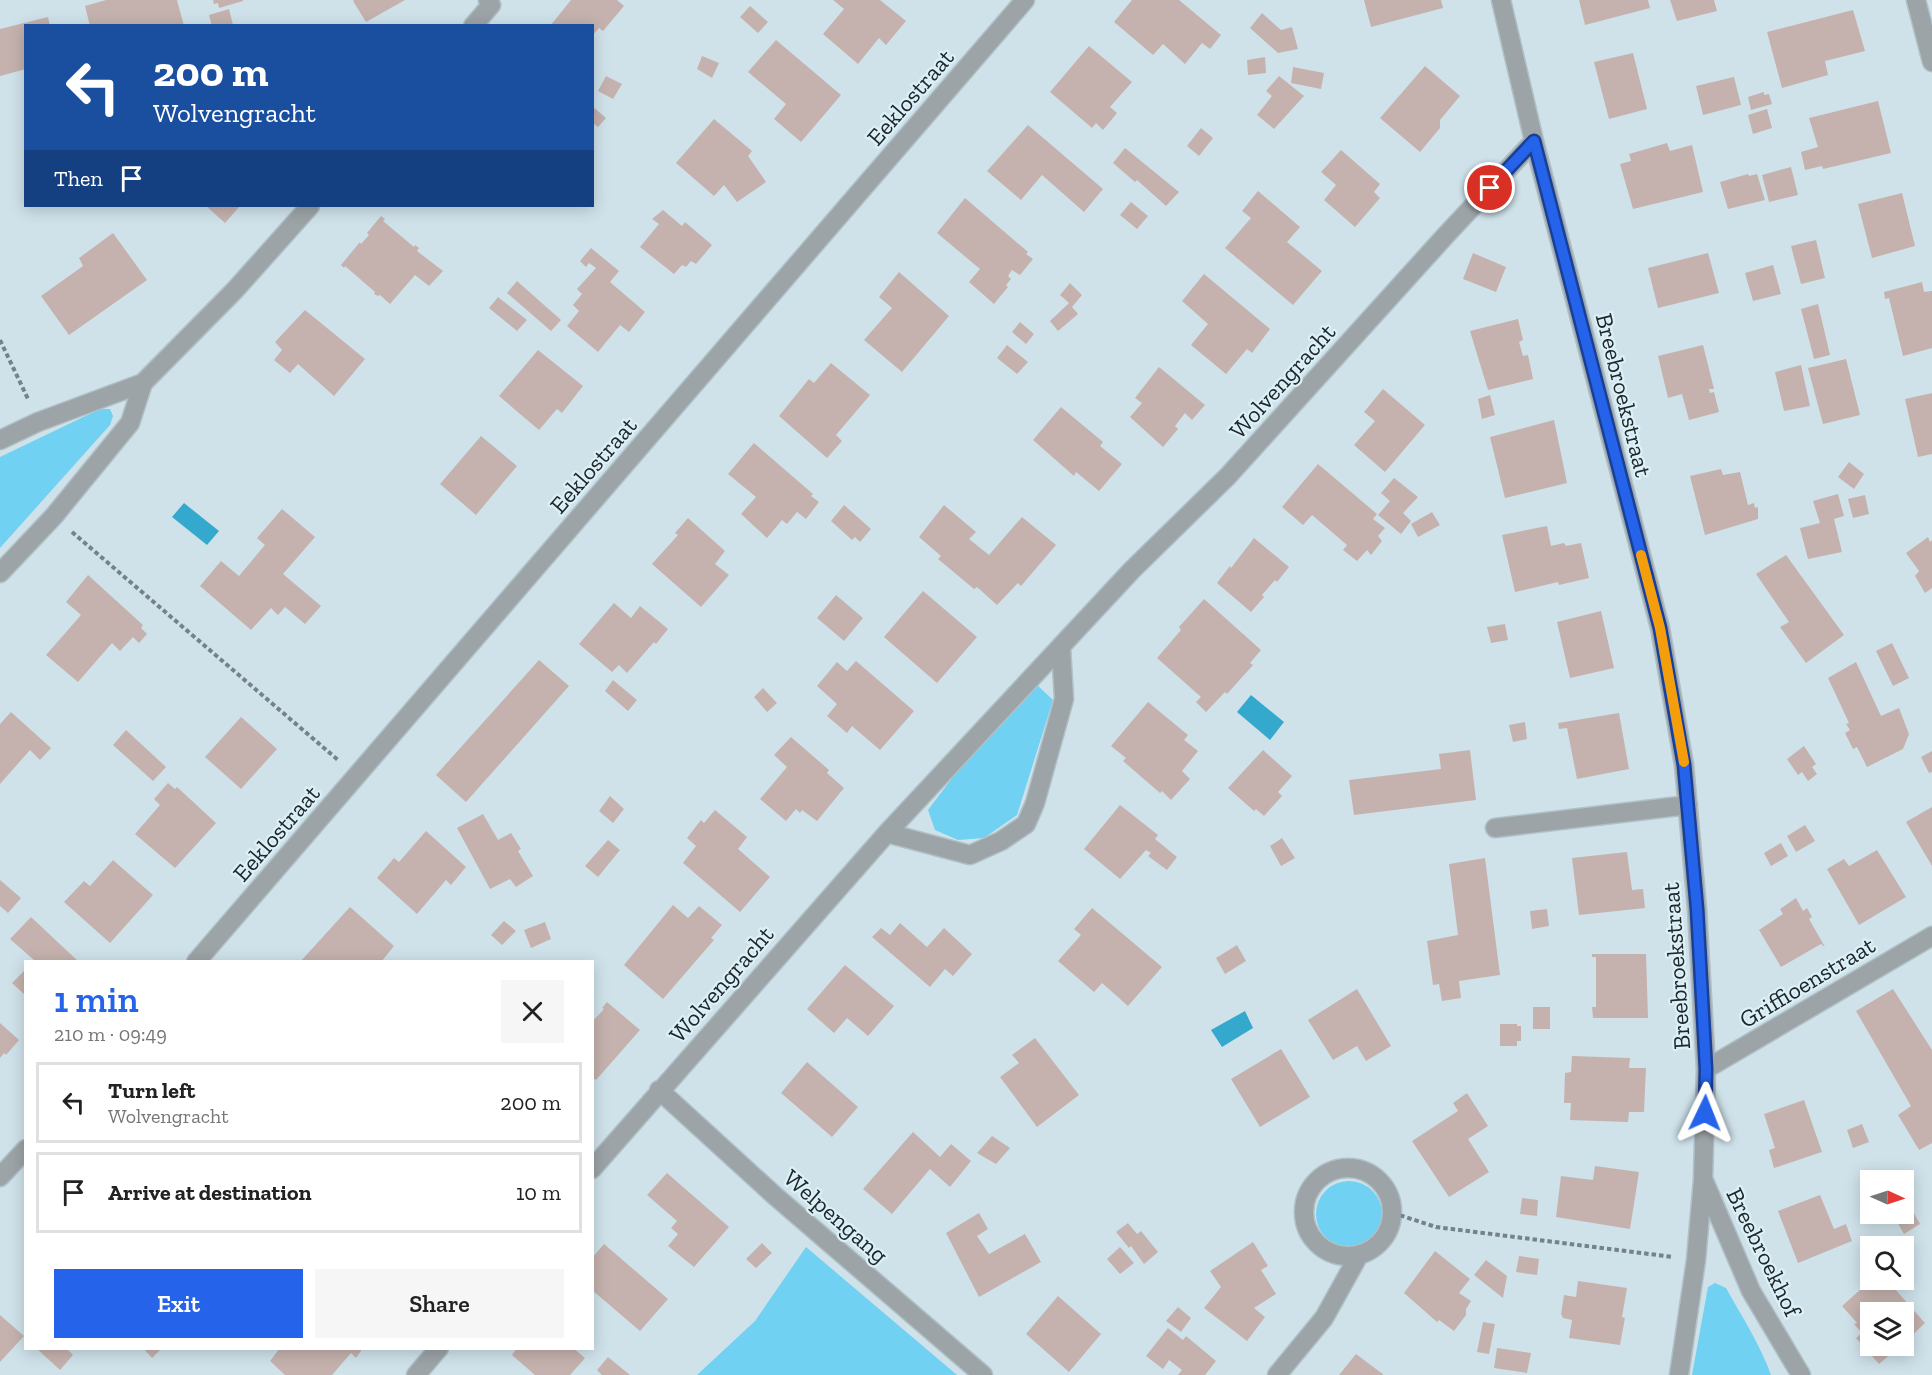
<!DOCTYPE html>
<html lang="en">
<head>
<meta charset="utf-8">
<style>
  :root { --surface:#fff; --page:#f6f6f6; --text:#222; --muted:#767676; --line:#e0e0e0; --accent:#2563eb }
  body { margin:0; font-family:"Zilla Slab",serif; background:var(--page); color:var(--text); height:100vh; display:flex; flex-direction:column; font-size:22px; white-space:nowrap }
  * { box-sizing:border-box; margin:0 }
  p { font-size:20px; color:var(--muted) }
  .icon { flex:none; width:33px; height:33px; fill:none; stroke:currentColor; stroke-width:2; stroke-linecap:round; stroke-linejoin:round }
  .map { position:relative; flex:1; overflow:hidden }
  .drawer { position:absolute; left:24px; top:960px; width:570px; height:390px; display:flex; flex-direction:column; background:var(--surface); border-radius:0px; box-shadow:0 3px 15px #0003 }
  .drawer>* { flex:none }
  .guide { position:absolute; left:24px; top:24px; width:570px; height:183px; border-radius:0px; box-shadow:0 3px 15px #0003; background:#1a4fa0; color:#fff; overflow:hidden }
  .needle { width:39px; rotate:93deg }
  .controls { position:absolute; left:1860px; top:1170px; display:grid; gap:12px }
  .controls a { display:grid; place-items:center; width:54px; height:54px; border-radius:0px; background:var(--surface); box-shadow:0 3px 15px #0003; font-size:30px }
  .pin { position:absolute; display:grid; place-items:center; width:51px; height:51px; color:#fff; margin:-26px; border:3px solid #fff; border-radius:50%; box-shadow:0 2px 6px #0007 }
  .me { position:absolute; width:66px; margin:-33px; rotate:2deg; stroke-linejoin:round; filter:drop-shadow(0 0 4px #0008) }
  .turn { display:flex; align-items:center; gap:21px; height:126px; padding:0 30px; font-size:27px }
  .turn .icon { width:78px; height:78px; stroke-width:2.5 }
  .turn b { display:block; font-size:42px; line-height:51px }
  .then { display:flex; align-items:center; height:57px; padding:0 30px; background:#0003; gap:12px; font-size:22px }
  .round { display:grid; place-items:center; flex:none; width:63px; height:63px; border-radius:0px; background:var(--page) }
  .headline { display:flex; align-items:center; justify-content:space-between; height:102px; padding:0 30px }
  h1 { font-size:36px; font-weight:600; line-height:45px; color:var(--accent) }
  .cta { display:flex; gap:12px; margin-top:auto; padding:12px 30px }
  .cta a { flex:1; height:69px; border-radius:0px; background:var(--accent); color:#fff; font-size:24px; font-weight:600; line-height:69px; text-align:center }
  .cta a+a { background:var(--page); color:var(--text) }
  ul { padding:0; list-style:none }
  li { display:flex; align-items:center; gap:18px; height:81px; margin:0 12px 9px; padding:0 18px; border:3px solid var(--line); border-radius:0px }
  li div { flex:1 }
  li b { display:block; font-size:22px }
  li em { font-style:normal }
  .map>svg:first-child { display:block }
</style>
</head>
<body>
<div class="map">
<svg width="1932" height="1375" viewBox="0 0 1932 1375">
  <rect width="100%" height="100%" fill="#cfe2ea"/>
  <path fill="#70d1f3" d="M100,409H110L113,416L110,425L0,548V457Z
    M1037,685L1053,700L1017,815L984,838L958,840L935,830L928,810L974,749Z
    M1316 1214a33 33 0 1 1 66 0a33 33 0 1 1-66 0Z
    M806,1247L957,1375H697L755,1321Z
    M1715,1283L1726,1288C1742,1317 1760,1344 1771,1375H1692L1708,1287Z"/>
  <path fill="#34a9cd" d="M184,503L219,531L207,545L172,517Z
    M1251,695L1284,722L1270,740L1237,712Z
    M1245,1011L1253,1028L1222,1047L1211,1030Z"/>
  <path fill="#c5b2ae" d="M106,0H177L184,26H90L85,6Z
    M213,0H243V1L219,8L218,3L214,4Z
    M354,0H405L366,22L353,1Z
    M571,0H617L624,6L603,31L599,28L592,36V26H550Z
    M833,0H880L906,21L886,45L879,38L858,64L823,34L844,9Z
    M1132,0H1179L1221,35L1210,49L1202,43L1185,64L1163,44L1153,55L1114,22Z
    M1364,0H1441L1443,8L1371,27Z
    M1579,0H1648L1650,8L1585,25Z
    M1670,0H1714L1717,11L1677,21Z
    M750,6L768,22L758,33L740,17Z
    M229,9L233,25L212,26L209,15Z
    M1853,10L1865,51L1825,61L1828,75L1782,88L1767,32Z
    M1262,13L1281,30L1292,27L1298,49L1278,53L1250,28Z
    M48,17L50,26H26V69L0,76V29Z
    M776,40L841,95L801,142L774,119L786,104L748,72Z
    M1089,46L1132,82L1110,107L1117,113L1103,130L1096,123L1092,128L1050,92Z
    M1633,53L1647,109L1609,119L1594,62Z
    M702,56L719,63L712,78L697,69Z
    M1265,57L1266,73L1248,75L1247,60Z
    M1425,66L1460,96L1440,120V128L1420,152L1380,118Z
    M1293,67L1324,73L1321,89L1291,83Z
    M606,76L622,84L613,99L598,91Z
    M1279,76L1304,96L1274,129L1257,115L1272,96L1266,91Z
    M1734,77L1741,105L1703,115L1696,86Z
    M1764,92V95L1769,94L1772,104L1751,110L1748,97Z
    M1878,101L1891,153L1823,169L1822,166L1805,170L1801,152L1818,147L1809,118Z
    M592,106L606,118L598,127L592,122Z
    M1767,109L1772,128L1753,134L1748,115Z
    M714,119L752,151L748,156L766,182L737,202L724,185L714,196L676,163Z
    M1028,125L1103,189L1084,212L1042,175L1021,200L987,171Z
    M1201,128L1213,138L1199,156L1187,146Z
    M1667,143L1670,151L1692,145L1703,192L1633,209L1620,164L1631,161L1629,154Z
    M1125,148L1179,192L1166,206L1137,180L1135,182L1113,163Z
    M1341,150L1380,184L1374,192L1380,198L1355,227L1324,200L1336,185L1321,172Z
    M1791,167L1798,195L1769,202L1762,175Z
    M1748,174L1749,176L1757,174L1765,200L1728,209L1720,182Z
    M1258,191L1300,227L1287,242L1322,271L1293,305L1225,248L1251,218L1242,211Z
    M1902,193L1915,246L1872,258L1858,204Z
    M965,198L1028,252L1026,254L1033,259L1020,275L1012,270L1008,276L1011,279L1006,285L1008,287L994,304L969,282L980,269L937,233Z
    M1131,202L1148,216L1137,229L1120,215Z
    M206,206H240L225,223Z
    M663,210L682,226L685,222L712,245L696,264L691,261L686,267L682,265L674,274L640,247L659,224L652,219Z
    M381,216L385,219L383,221L414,247L415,245L419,248L417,251L443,271L429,286L415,275L390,304L380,295L378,296L374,294L375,292L345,266L344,268L341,265L360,242L361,244L369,235L367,233Z
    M113,233L147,280L69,335L41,296L83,266L79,258Z
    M1816,240L1825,278L1801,284L1791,246Z
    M591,248L619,271L610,282L645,312L629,332L620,325L598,352L567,326L579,311L573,305L582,294L577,289L596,268L589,263L586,267L580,261Z
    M1473,253L1506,267L1496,292L1463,279Z
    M1708,253L1719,293L1658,308L1648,268Z
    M1773,265L1781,294L1753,301L1745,273Z
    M899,272L949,316L902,372L864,340L892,308L879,297Z
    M1204,274L1270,329L1252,353L1247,349L1226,374L1191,345L1208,324L1182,301Z
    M517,281L561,320L551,331L507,293Z
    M1922,282L1924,292L1932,291V348L1903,356L1889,298L1885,299L1884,292Z
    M1070,283L1082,295L1072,307L1078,314L1058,331L1050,321L1069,303L1060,295Z
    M498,297L527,320L517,331L489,308Z
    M1818,304L1830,355L1814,359L1801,309Z
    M305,310L365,359L334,396L298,364L290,373L274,360L282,350L275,342Z
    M1518,319L1523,340L1519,342L1523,356L1528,355L1533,379L1488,390L1470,331Z
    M1020,322L1034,334L1026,344L1012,332Z
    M1007,345L1028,362L1017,374L997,358Z
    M1703,345L1714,389H1709L1710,393L1714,392L1719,412L1689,420L1682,394L1668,398L1658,356Z
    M538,350L583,386L562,413L557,409L539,430L499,396Z
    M1846,359L1860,415L1823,424L1808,368Z
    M831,363L870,395L836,435L842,441L827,458L779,416L809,379L814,383Z
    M1801,365L1810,406L1784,411L1775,372Z
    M1159,367L1205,405L1192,420L1185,413L1175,426L1178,429L1163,447L1130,417L1142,403L1135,398Z
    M1383,389L1425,425L1385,472L1354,445L1375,421L1364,412Z
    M1932,393V454L1918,457L1905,399Z
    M1490,395L1495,415L1482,419L1478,399Z
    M1061,407L1103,442L1100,446L1122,464L1099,491L1076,472L1074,476L1033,440Z
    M1554,420L1567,483L1505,498L1490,437Z
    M481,436L517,466L476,515L440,484Z
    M754,443L813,494L811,496L819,502L806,519L797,512L787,524L782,520L767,538L741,514L756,497L728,474Z
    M1849,462L1864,474L1854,489L1838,477Z
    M1318,464L1377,514L1373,519L1385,528L1378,536L1382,541L1371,555L1367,550L1357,561L1343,550L1347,545L1312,515L1303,525L1282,507Z
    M1721,469L1723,475L1740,472L1748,505L1754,503L1755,508L1758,507V519L1705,535L1690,476Z
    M1394,478L1418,497L1403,513L1411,521L1401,534L1378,515L1390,501L1381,493Z
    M1838,494L1844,516L1834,519L1842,552L1808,559L1800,528L1820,523L1813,501Z
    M1865,495L1869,514L1853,518L1848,499Z
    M844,505L871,529L860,542L855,537L852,540L831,521Z
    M944,505L976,532L969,539L989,555L1022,517L1056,545L1021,586L1018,583L997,605L977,587L974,589L938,559L941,556L919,537Z
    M282,509L315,537L283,574L321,606L305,624L285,607L278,615L271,608L251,630L200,586L221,561L239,576L265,545L257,538Z
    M1432,512L1440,525L1418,537L1411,524Z
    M688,518L725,551L715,564L729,575L701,607L652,564L678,535L675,533Z
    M1547,526L1551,546L1564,543L1566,546L1581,543L1589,578L1559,585L1558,582L1515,592L1502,535Z
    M1928,537L1930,542L1932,540V588L1925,593L1915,576L1919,571L1906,553Z
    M1254,538L1289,567L1277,582L1275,580L1262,595L1264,597L1251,612L1217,583L1230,566L1231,568Z
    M1786,555L1844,635L1806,663L1780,627L1789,622L1756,574Z
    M88,575L143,625L141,628L147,634L139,643L133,637L120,651L112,643L78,682L46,655L81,615L66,602Z
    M923,591L977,637L937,683L884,637Z
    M836,595L863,618L844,641L817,618Z
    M1204,599L1261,650L1250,663L1253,665L1227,694L1225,692L1206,712L1196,702L1201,697L1157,658L1181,630L1179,627Z
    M614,603L631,618L640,606L668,629L656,644L654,642L627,673L619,665L612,672L579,644Z
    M1601,611L1614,668L1570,678L1557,622Z
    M1505,624L1508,640L1491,643L1487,627Z
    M1892,643L1909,678L1893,686L1876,651Z
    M539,660L569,686L466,802L436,775Z
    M856,661L914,711L880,750L852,726L847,733L827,716L837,704L817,686L837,662L847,671Z
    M1856,662L1881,716L1899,708L1909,734L1903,749L1867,767L1857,747L1853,749L1845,733L1850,730L1846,724L1849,723L1828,678Z
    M613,680L637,700L628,711L605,691Z
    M763,688L777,703L767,712L754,697Z
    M1148,702L1188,735L1184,740L1198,751L1182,771L1190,779L1171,800L1162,791L1160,793L1123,761L1126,758L1111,746Z
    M11,712L51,748L40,760L30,750L0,784V724Z
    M1619,713L1629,769L1577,779L1567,728L1559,729L1558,723Z
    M241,717L277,749L241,789L205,757Z
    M1525,722L1527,739L1513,742L1509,725Z
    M126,730L166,767L153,781L113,745Z
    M791,737L829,770L827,773L844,788L817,821L802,810L800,813L796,809L786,821L760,799L787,767L774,755Z
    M1804,746L1816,764L1812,767L1817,774L1808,781L1802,772L1798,775L1787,759Z
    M1263,750L1292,776L1278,792L1282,796L1264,816L1256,809L1254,811L1228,788Z
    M1470,750L1476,800L1354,815L1349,780L1441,769L1439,754Z
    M1932,751V772L1929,773L1921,757Z
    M168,783L175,789L177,787L216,823L175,868L135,834L160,805L154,799Z
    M610,796L624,809L613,823L599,811Z
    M1120,805L1158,835L1155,839L1177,857L1167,870L1148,856L1151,853L1146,850L1120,879L1084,849Z
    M1932,807V866L1906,822Z
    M715,810L747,837L738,849L770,877L740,912L683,863L696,846L687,838L701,820L704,823Z
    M483,814L498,840L511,833L521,849L518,851L533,876L516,887L510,879L490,889L457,828Z
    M1805,825L1815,841L1796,852L1787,836Z
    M426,831L466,867L451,885L446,880L417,914L377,878L394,858L399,862Z
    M1282,838L1295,858L1281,866L1270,846Z
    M608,840L620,850L598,877L585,866Z
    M1781,843L1788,856L1771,866L1764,853Z
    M1877,850L1906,897L1859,925L1827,869L1844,859L1849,866Z
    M1627,852L1632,890L1643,889L1645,908L1579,915L1572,858Z
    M1485,858L1500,975L1459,981L1461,998L1442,1001L1439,984L1433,985L1427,941L1458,935L1449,864Z
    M113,860L153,895L110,943L64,902L84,881L90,886Z
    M0,880L21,898L8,913L0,906Z
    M1796,898L1803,911L1807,908L1812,917L1809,919L1825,947L1821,944L1781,967L1759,930L1783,914L1780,909Z
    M673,905L688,918L699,906L722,925L711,938L714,940L663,999L624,965Z
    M350,907L394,946L381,962H300Z
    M1092,908L1162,967L1128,1006L1102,983L1094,992L1058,961L1081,935L1074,929Z
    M1547,909L1549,926L1532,929L1530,911Z
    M31,917L79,962H32L34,960L10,939Z
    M504,921L516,931L502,945L491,935Z
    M545,922L551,939L531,948L524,930Z
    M900,923L927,947L944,928L972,954L953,976L945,969L930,987L872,937L881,928L890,935Z
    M1237,945L1246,961L1225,974L1216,958Z
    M1592,954H1646L1648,1018H1593L1592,1007H1596V957H1592Z
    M845,965L894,1006L868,1036L847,1018L834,1033L807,1009Z
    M26,969V996L12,983Z
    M1357,989L1391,1046L1366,1061L1357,1046L1333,1060L1308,1020Z
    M1893,989L1932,1050V1143L1919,1150L1898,1115L1911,1106L1856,1011Z
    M607,1002L640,1030L596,1080L592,1077V1022L604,1009L602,1008Z
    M1533,1007H1550V1029H1533Z
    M0,1023L19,1040L6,1055L4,1053L0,1058Z
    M1500,1024H1517V1026H1521V1041H1517V1046H1500Z
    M1035,1038L1079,1095L1037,1127L1000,1077L1019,1063L1012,1055Z
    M1281,1049L1310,1097L1260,1127L1231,1079Z
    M1572,1056L1630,1058L1629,1068H1646L1644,1112H1629L1628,1122L1570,1120L1571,1103H1564L1565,1073L1571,1072Z
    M807,1062L858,1107L832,1137L781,1093Z
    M1467,1093L1488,1126L1468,1139L1489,1172L1449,1197L1412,1141L1458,1111L1453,1103Z
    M1804,1100L1822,1152L1774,1168L1769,1150L1775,1148L1764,1114Z
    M1862,1124L1869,1142L1853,1148L1847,1130Z
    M913,1132L940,1157L951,1144L971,1161L950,1187L930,1169L892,1214L863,1189Z
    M992,1136L1010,1148L996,1164L977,1153Z
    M1595,1166L1639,1172L1630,1229L1556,1217L1561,1176L1593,1180Z
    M667,1173L729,1227L694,1267L668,1246L678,1234L671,1228L677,1221L647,1195Z
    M1820,1195L1834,1229L1846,1224L1852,1241L1798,1263L1778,1211Z
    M1522,1198L1538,1200L1537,1216L1520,1214Z
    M1911,1208L1920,1224L1904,1234L1895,1218Z
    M979,1213L988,1229L977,1236L989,1254L1025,1234L1041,1262L979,1297L946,1233Z
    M1128,1223L1137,1234L1141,1231L1158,1252L1144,1264L1131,1246L1129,1248L1116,1232Z
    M1253,1242L1268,1266L1261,1270L1276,1294L1254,1308L1265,1317L1247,1341L1204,1308L1221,1287L1210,1271Z
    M762,1243L772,1253L756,1268L746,1259Z
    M604,1244L668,1299L640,1331L592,1290V1258Z
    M1120,1247L1134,1263L1120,1274L1107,1259Z
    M1435,1251L1470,1279L1459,1293L1471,1301L1466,1309V1315L1454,1331L1439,1320L1437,1322L1404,1293Z
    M1519,1256L1539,1259L1537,1275L1516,1272Z
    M1486,1260L1507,1276L1503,1298L1474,1275Z
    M1871,1280H1887L1925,1323L1904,1343V1312H1870V1346H1900L1879,1364L1856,1338L1862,1333L1854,1324L1857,1323L1842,1306Z
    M1578,1281L1627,1288L1622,1317L1625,1318L1620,1345L1569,1338L1572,1320L1563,1318L1561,1314L1564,1295L1576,1297Z
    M1058,1296L1101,1334L1069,1372L1026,1334Z
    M1178,1307L1191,1318L1181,1332L1166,1321Z
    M0,1315L24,1336L0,1362Z
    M1483,1322L1495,1324L1489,1354L1477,1352Z
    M1168,1328L1183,1340L1186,1336L1216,1361L1205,1375H1178L1182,1370L1169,1360L1163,1369L1146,1356Z
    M36,1348H66L73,1355L60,1370Z
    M143,1348H162L152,1358Z
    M280,1348H363L356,1358L351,1353L332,1375H285L270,1361Z
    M517,1348H573L585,1358L570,1375H535L512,1355Z
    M1497,1348L1531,1353L1527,1373L1494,1368Z
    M1356,1354L1384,1375H1339Z
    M608,1357L630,1375H602L597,1370Z"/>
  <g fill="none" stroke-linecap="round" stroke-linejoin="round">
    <g stroke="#b0c0c7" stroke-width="21">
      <path id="street" d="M1501,0L1534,141L1660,628L1684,765L1697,909L1706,1069L1703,1180L1696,1260L1679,1375
        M1916,0L1932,62
        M473,26L491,5L488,0
        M0,440L38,422L143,383L235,290L310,206
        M0,573L54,516L130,423L143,383
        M1495,828L1688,805
        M887,833L970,855L1001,841L1026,824L1035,803L1064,699L1061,648
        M196,962L1025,0
        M1706,1069L1932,936
        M659,1090L774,1195L983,1375
        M1304 1212a44 44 0 1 1 88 0a44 44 0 1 1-88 0Z
        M592,1169L887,833L1132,570L1228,476L1446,235L1534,141
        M0,1177L26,1149
        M1704,1181L1751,1291L1801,1375
        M416,1375L439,1348
        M1277,1375L1324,1318L1359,1255"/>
    </g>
    <path stroke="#758287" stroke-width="4" stroke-dasharray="4.5 3" stroke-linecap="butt" d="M0,340L28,399
      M72,532L338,760
      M1393,1213L1436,1227L1673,1257"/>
    <use href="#street" stroke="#9ca4a7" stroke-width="18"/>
  </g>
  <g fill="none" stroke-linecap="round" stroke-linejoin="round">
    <g stroke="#184099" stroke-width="15">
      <path id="route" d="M1490,188L1534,141L1660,628L1684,765L1697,909L1706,1069L1705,1113"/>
    </g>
    <use href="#route" stroke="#2563eb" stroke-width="10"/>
    <path stroke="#f59e0b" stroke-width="10" d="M1641,555L1660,628L1684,762"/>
  </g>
  <g text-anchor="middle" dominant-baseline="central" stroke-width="4.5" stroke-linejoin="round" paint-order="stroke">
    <g font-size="24" fill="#20272a" stroke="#dcf0f7">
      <text transform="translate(910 97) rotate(-49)">Eeklostraat</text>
      <text transform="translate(1282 381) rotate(-48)">Wolvengracht</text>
      <text transform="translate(1624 395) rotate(76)">Breebroekstraat</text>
      <text transform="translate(593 465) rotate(-49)">Eeklostraat</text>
      <text transform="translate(276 833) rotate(-49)">Eeklostraat</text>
      <text transform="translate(1676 966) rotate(-94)">Breebroekstraat</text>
      <text transform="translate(1807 982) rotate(-31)">Griffioenstraat</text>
      <text transform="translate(721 984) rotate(-49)">Wolvengracht</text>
      <text transform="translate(836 1216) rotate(41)">Welpengang</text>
      <text transform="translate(1764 1252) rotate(64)">Breebroekhof</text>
    </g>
  </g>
</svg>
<div class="controls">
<a><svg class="needle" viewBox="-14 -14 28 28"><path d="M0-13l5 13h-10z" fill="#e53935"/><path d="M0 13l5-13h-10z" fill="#767676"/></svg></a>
<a><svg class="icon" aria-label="search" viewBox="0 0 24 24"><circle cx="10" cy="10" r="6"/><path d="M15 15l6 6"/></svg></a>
<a><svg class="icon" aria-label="layers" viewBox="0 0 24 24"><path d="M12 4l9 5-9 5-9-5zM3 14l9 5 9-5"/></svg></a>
</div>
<div class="pin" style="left:1490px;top:188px;background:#d93025"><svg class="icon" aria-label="arrive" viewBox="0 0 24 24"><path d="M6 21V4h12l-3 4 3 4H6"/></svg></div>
<svg class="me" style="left:1705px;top:1113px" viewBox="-20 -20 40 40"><path d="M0-17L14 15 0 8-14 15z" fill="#2563eb" stroke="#fff" stroke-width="4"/></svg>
<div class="guide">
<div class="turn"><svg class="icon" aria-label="left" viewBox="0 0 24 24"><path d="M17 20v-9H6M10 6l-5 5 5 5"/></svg><div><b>200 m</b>Wolvengracht</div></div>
<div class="then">Then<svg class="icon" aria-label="arrive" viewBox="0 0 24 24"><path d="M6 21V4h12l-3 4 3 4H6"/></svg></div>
</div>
<section class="drawer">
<div class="headline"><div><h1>1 min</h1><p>210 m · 09:49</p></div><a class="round"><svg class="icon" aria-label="close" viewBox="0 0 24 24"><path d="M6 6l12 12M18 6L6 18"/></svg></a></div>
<ul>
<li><svg class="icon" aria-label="left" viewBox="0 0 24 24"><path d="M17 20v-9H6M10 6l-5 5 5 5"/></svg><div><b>Turn left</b><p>Wolvengracht</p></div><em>200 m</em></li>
<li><svg class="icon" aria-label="arrive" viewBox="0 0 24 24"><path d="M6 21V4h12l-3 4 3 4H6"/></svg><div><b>Arrive at destination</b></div><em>10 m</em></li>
</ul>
<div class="cta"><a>Exit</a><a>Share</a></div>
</section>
</div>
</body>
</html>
